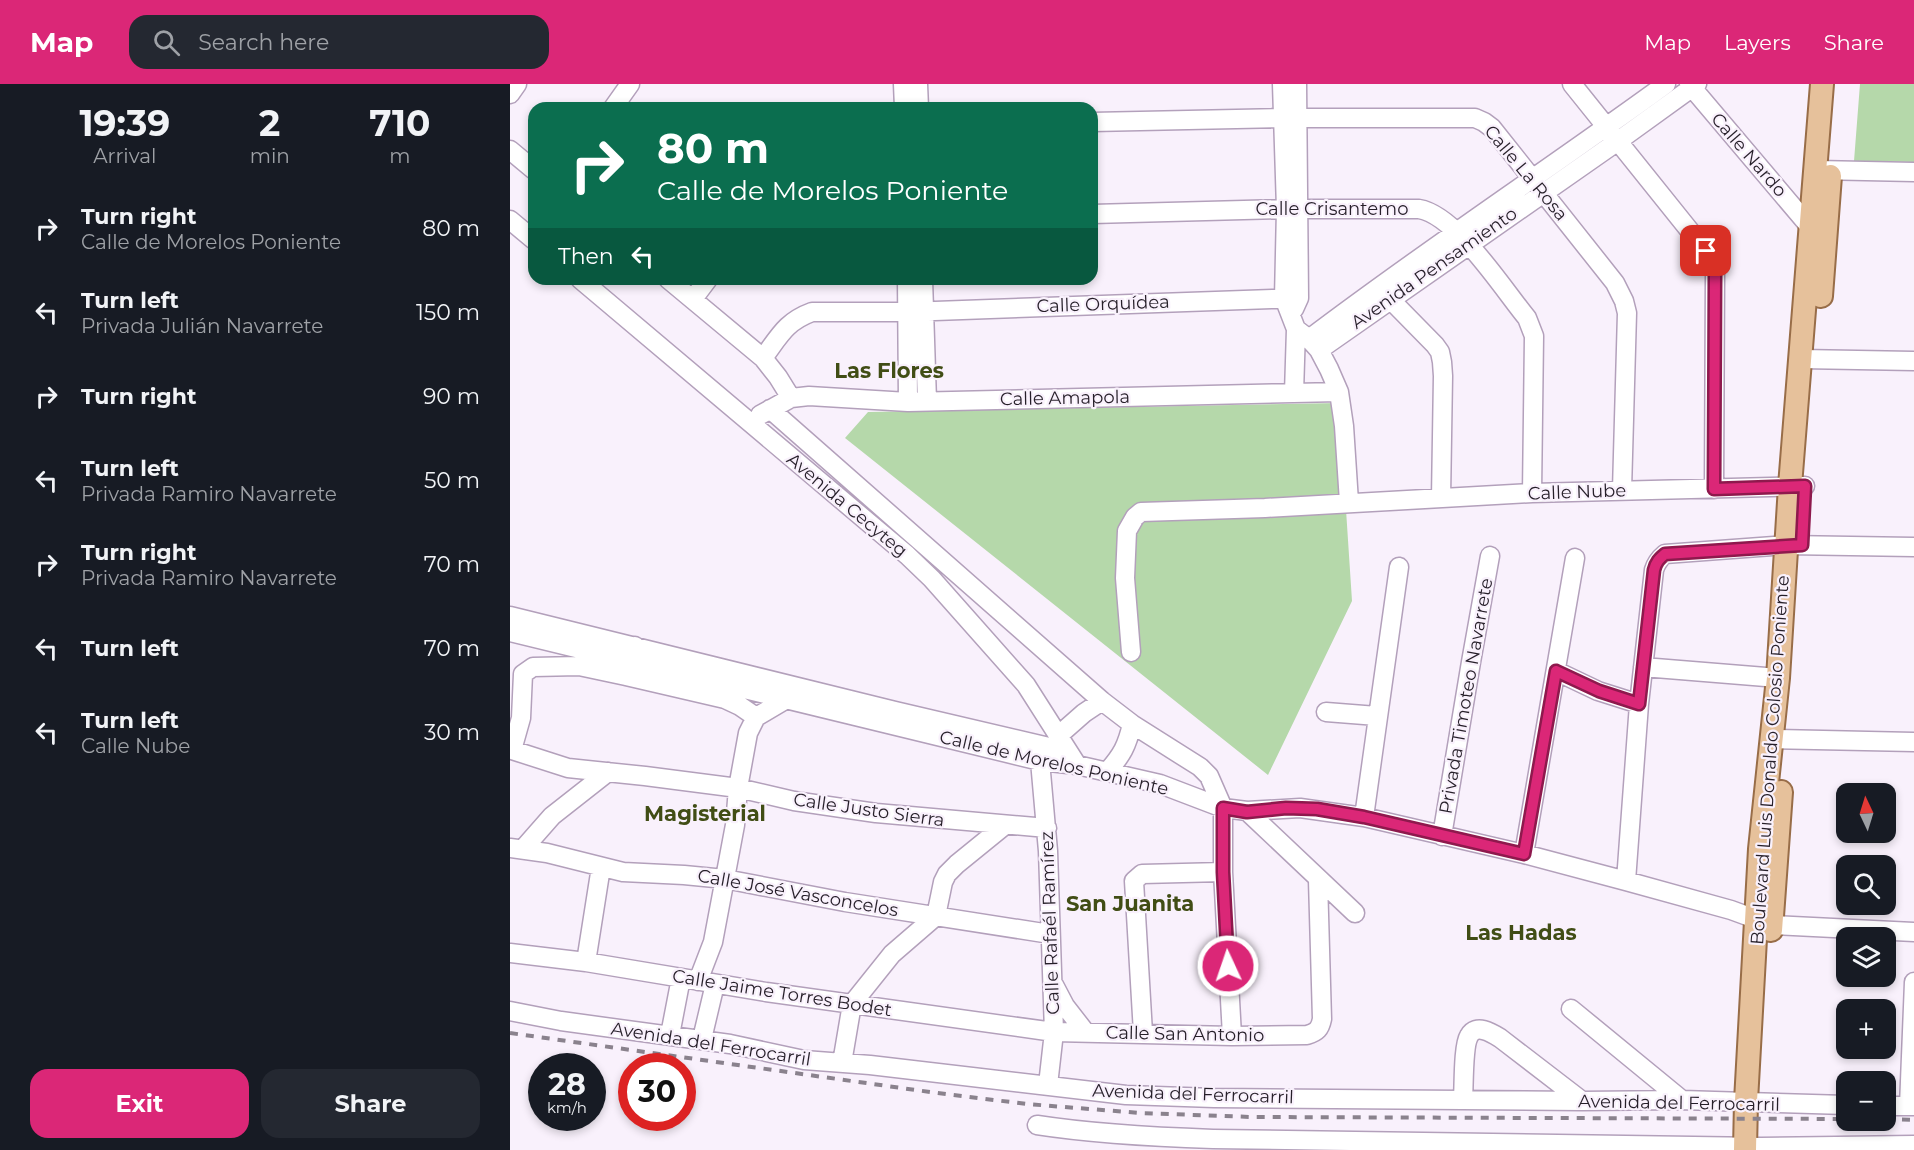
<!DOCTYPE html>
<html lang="en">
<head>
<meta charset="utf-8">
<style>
  :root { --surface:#171b24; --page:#242831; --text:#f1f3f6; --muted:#9ea1a6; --accent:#db2777 }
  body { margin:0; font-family:Montserrat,sans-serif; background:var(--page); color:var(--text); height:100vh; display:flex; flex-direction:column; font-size:22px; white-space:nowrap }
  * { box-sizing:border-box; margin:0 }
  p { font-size:20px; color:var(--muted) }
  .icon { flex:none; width:33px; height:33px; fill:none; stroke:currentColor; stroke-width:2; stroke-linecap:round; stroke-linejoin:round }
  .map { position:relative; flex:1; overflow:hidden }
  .drawer { display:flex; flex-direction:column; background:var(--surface); width:510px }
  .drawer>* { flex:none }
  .hud { position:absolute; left:18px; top:18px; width:570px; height:183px; border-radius:18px; box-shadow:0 3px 9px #0003; background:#0b6e4f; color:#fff; overflow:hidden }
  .needle { width:39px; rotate:356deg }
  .tools { position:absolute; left:1326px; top:699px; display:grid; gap:12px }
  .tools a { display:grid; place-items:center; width:60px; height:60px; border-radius:12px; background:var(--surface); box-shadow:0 3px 9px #0003; font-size:30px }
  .speed { position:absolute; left:18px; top:969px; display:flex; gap:12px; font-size:30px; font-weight:700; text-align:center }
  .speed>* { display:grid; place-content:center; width:78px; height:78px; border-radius:50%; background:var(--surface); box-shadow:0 3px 9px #0003; line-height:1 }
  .speed small { font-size:15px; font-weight:400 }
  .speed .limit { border:9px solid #d22; background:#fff; color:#111 }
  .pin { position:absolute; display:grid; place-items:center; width:51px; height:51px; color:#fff; margin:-26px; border-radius:12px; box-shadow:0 3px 9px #0006 }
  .me { position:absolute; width:66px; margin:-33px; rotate:357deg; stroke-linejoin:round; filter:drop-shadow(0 0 4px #0008) }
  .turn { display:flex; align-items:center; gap:21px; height:126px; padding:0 30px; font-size:27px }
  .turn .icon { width:78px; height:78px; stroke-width:2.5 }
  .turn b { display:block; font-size:42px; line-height:51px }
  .then { display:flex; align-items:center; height:57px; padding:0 30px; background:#0003; gap:12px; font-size:22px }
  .eta { display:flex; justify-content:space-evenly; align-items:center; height:102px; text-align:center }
  .eta b { font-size:36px; font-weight:700; line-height:42px }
  .action { display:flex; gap:12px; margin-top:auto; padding:12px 30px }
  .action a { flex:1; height:69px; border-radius:18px; background:var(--accent); color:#fff; font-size:24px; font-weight:700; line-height:69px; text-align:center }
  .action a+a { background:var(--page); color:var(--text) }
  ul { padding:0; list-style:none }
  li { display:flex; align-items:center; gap:18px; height:84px; padding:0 30px }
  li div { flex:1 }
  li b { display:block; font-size:22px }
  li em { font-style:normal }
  header { display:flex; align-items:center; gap:36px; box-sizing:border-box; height:84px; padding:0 30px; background:var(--accent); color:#fff }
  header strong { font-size:28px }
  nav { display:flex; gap:33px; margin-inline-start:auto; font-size:21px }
  .search { width:420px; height:54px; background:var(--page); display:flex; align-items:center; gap:15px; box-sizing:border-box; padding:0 21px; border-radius:18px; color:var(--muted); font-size:22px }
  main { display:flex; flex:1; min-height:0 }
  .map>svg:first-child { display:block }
</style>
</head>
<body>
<header>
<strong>Map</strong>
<div class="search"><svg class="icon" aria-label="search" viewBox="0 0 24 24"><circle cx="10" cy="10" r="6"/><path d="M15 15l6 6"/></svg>Search here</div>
<nav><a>Map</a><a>Layers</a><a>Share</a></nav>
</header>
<main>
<section class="drawer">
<div class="eta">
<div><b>19:39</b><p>Arrival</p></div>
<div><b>2</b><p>min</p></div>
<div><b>710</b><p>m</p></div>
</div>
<ul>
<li><svg class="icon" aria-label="right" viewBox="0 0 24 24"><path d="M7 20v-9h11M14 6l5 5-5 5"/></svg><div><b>Turn right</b><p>Calle de Morelos Poniente</p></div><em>80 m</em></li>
<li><svg class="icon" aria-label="left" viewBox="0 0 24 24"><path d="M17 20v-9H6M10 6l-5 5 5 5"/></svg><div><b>Turn left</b><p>Privada Julián Navarrete</p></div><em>150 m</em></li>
<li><svg class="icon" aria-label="right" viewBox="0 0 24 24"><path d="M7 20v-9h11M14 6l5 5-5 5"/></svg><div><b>Turn right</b></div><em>90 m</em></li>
<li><svg class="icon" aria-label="left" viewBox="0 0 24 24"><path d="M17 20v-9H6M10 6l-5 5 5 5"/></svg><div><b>Turn left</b><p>Privada Ramiro Navarrete</p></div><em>50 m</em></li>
<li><svg class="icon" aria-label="right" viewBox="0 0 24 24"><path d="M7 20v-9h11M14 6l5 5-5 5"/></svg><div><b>Turn right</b><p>Privada Ramiro Navarrete</p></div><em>70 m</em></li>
<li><svg class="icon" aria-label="left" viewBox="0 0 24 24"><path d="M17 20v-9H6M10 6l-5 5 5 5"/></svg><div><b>Turn left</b></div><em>70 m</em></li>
<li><svg class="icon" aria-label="left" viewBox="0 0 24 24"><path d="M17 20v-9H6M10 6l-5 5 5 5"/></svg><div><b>Turn left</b><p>Calle Nube</p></div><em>30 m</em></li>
</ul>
<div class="action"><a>Exit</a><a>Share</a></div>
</section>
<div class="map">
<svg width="1404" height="1066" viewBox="0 0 1404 1066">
  <rect width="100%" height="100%" fill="#f9f1fc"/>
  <path fill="#b5d8aa" d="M1350,0H1404V78L1344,77Z
    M829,319L842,517L758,691L335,354L358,328Z"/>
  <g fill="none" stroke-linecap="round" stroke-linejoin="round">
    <g stroke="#b3a0bb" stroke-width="21">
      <path id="minor" d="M393,0L394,24
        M408,0L409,24
        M772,0L776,125L774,214L786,245L799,255L809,266L819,285L829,308L834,342L839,418
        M1062,0L1196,167L1202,178L1205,189L1204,405
        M1179,0L1300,143
        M0,10L7,0
        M103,24L120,0
        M582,38L773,34H965L974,38L982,44L1105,199L1114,217L1117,229L1112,406
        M0,66L24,86
        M1307,86L1404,88
        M582,130L776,125H909C946,131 993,205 1017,234L1024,252L1022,409
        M0,136L24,156
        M70,195L397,471L422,495L516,601L567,681
        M158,195L253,274L268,293L281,314
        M397,195L398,318
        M413,195L417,317
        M871,206L925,261L930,268L932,278L933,292L931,414
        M183,215L198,195
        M784,225L789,214L787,0
        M799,255C916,166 1038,86 1156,0
        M809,266L1108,57L1187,0
        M253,274C269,253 275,238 302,228H397L789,214
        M1291,275L1404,277
        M784,309L786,245
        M260,325L592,617L622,640L690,683L699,692L713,724V788L722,952
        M250,331L281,314L299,312L398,318L829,308
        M0,532L385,627L556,667
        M0,548L530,677L567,681L650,700L713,724L737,727L790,724L854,733L1014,770L1116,797L1221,826L1262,841L1404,848
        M125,562L116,592L69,582L23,583L13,590L11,634L2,666L58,684L135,692L228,704L284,717L366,729L537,744
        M621,568L615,494L617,447L625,433L631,428L755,424L1022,409L1295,402
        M1133,583L1268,594
        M1046,587L1088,607L1129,620
        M116,592L215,615L230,622L246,633
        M816,628L867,632
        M549,651L574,629L592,617
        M1262,655L1404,658
        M530,677L538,767L544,948L538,1001
        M597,688C612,671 617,662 622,640
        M737,727L845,829
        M854,733L889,483
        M932,752L961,578L980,472
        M0,764L37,769L113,788L174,791L215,795L335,818L540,850
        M13,765L42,732L98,688
        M1014,770L1065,474
        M1116,797L1129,620L1144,486C1146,479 1149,475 1155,470L1277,461L1404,463
        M0,869L76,878L256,908L544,948L722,952L797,951C807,948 810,945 812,935L808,796
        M76,878L91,783
        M188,897L203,858L225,741L228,704L238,649L246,633L275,616
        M544,901L555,922L576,949
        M1061,925L1172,1016
        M0,927L51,937L220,960L294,976L360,981L616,1011L704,1014L1072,1017L1172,1016L1336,1021
        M633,949L624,797L632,790L713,788
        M160,951L171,894
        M192,955L205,900
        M332,979L342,920L382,870L426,832L433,798L437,790L447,780L495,741
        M953,1015C954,1001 953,962 959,952C966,939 982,949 990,954L1072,1017
        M1376,1022H1404
        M1399,1022L1404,898
        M527,1041C585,1050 644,1053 703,1055L1251,1063L1404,1061"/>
    </g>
    <g stroke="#986d48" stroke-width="26">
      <path id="major" d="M1311,212L1320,92
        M1261,846L1271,708
        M1235,1066L1236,1017L1250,765L1268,594L1280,402L1312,0"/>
    </g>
    <use href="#minor" stroke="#fff" stroke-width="18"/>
    <use href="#major" stroke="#e6c19b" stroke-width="22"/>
    <path stroke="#8a828d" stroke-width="4" stroke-dasharray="8 8" stroke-linecap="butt" d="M0,949L427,1009L517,1020L630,1029L742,1033L1336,1035
      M1376,1035L1404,1036"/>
  </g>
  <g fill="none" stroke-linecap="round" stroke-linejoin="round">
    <g stroke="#8e194d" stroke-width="15">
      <path id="route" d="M718,882L713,788V724L737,728L776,724L807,725L854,733L1014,770L1046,587L1089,607L1129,620L1144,486C1146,478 1149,475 1155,470L1292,461L1295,402L1204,405L1205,189L1202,178L1196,167"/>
    </g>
    <use href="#route" stroke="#db2777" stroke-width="10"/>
  </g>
  <g text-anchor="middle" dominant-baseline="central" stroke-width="4.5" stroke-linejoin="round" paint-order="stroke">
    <g font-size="18" fill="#261f29" stroke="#f9f1fc">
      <text transform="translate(1239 71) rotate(49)">Calle Nardo</text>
      <text transform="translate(1016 89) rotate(50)">Calle La Rosa</text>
      <text x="822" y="125">Calle Crisantemo</text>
      <text transform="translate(924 184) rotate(-35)">Avenida Pensamiento</text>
      <text transform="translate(593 220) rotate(-2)">Calle Orquídea</text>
      <text transform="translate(555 314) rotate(-1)">Calle Amapola</text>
      <text transform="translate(1067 408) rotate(-2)">Calle Nube</text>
      <text transform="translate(337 421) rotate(40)">Avenida Cecyteg</text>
      <text transform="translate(956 612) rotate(-80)">Privada Timoteo Navarrete</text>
      <text transform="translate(1260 676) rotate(-86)">Boulevard Luis Donaldo Colosio Poniente</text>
      <text transform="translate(544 679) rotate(13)">Calle de Morelos Poniente</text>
      <text transform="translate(359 726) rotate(8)">Calle Justo Sierra</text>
      <text transform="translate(288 809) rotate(10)">Calle José Vasconcelos</text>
      <text transform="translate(540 839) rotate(-92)">Calle Rafaél Ramírez</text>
      <text transform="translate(272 909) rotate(9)">Calle Jaime Torres Bodet</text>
      <text transform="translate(675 950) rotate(1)">Calle San Antonio</text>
      <text transform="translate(201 960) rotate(9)">Avenida del Ferrocarril</text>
      <text transform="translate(683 1010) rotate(2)">Avenida del Ferrocarril</text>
      <text transform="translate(1169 1019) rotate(1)">Avenida del Ferrocarril</text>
    </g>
    <g font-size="21" font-weight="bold" fill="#414d15" stroke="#f9f1fc">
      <text x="379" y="286">Las Flores</text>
      <text x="195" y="729">Magisterial</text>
      <text x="620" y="819">San Juanita</text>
      <text x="1011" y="848">Las Hadas</text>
    </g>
  </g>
</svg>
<div class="tools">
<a><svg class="needle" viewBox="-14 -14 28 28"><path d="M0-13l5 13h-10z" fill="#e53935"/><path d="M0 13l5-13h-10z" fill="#9ea1a6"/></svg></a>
<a><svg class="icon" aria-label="search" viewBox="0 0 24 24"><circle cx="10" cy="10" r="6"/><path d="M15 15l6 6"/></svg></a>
<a><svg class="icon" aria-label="layers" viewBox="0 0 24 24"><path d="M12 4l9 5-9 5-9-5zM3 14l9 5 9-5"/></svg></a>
<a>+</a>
<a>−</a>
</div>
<div class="speed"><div>28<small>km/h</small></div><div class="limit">30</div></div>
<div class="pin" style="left:1196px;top:167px;background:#d93025"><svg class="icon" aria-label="arrive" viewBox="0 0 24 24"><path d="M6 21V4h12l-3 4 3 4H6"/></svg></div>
<svg class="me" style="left:718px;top:882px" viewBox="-20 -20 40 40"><circle r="17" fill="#db2777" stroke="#fff" stroke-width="3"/><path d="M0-11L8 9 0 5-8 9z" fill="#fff"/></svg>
<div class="hud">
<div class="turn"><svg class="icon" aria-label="right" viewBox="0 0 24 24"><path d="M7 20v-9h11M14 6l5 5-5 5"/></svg><div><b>80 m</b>Calle de Morelos Poniente</div></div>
<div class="then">Then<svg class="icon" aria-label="left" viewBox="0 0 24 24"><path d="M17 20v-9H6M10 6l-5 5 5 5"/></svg></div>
</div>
</div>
</main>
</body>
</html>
